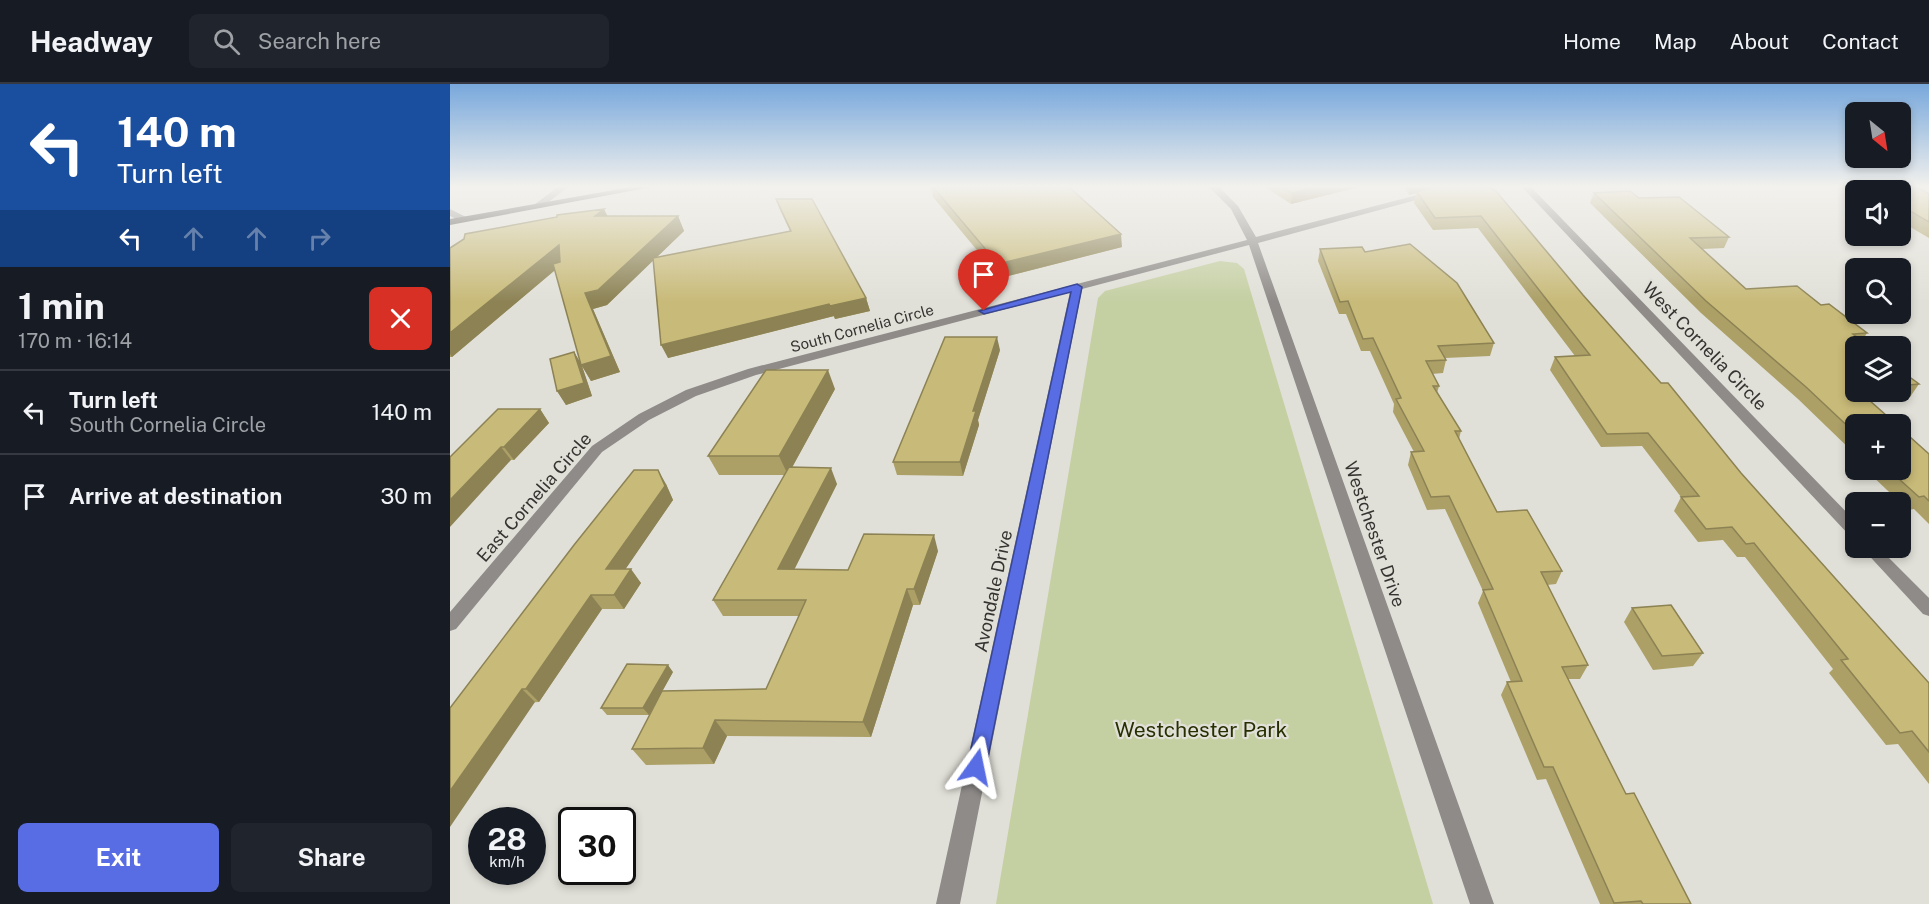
<!DOCTYPE html>
<html lang="en">
<head>
<meta charset="utf-8">
<style>
  :root { --surface:#171b24; --page:#20242c; --text:#f1f3f6; --muted:#9ea1a6; --line:#363941; --accent:#586de4 }
  body { margin:0; font-family:"Public Sans",sans-serif; background:var(--page); color:var(--text); height:100vh; display:flex; flex-direction:column; font-size:22px; white-space:nowrap }
  * { box-sizing:border-box; margin:0 }
  p { font-size:20px; color:var(--muted) }
  .icon { flex:none; width:33px; height:33px; fill:none; stroke:currentColor; stroke-width:2; stroke-linecap:round; stroke-linejoin:round }
  .map { position:relative; flex:1; overflow:hidden }
  .side { display:flex; flex-direction:column; background:var(--surface); width:450px }
  .side>* { flex:none }
  .guide { background:#1a4fa0; color:#fff; overflow:hidden }
  .needle { width:39px; rotate:150deg }
  .buttons { position:absolute; left:1395px; top:18px; display:grid; gap:12px }
  .buttons a { display:grid; place-items:center; width:66px; height:66px; border-radius:9px; background:var(--surface); box-shadow:0 3px 9px #0003; font-size:30px }
  .speed { position:absolute; left:18px; top:723px; display:flex; gap:12px; font-size:30px; font-weight:700; text-align:center }
  .speed>* { display:grid; place-content:center; width:78px; height:78px; border-radius:50%; background:var(--surface); box-shadow:0 3px 9px #0003; line-height:1 }
  .speed small { font-size:15px; font-weight:400 }
  .speed .limit { border:3px solid #111; border-radius:9px; background:#fff; color:#111 }
  .pin { position:absolute; display:grid; place-items:center; width:51px; height:51px; color:#fff; margin:-62px -26px; border-radius:50% 50% 50% 0; rotate:-45deg; box-shadow:0 0 6px #0007 }
  .pin .icon { rotate:45deg }
  .me { position:absolute; width:66px; margin:-33px; rotate:12deg; stroke-linejoin:round; filter:drop-shadow(0 0 4px #0008) }
  .turn { display:flex; align-items:center; gap:21px; height:126px; padding:0 18px; font-size:27px }
  .turn .icon { width:78px; height:78px; stroke-width:2.5 }
  .turn b { display:block; font-size:42px; line-height:51px }
  .lanes { display:flex; align-items:center; height:57px; padding:0 18px; background:#0003; justify-content:center; gap:30px; direction:ltr }
  .lanes .off { opacity:.35 }
  .round { display:grid; place-items:center; flex:none; width:63px; height:63px; border-radius:9px; background:var(--page) }
  .head { display:flex; align-items:center; justify-content:space-between; height:102px; padding:0 18px }
  h1 { font-size:36px; font-weight:700; line-height:45px }
  .cta { display:flex; gap:12px; margin-top:auto; padding:12px 18px }
  .cta a { flex:1; height:69px; border-radius:9px; background:var(--accent); color:#fff; font-size:24px; font-weight:700; line-height:69px; text-align:center }
  .cta a+a { background:var(--page); color:var(--text) }
  ul { padding:0; list-style:none }
  li { display:flex; align-items:center; gap:18px; height:84px; padding:0 18px; border-top:2px solid var(--line) }
  li div { flex:1 }
  li b { display:block; font-size:22px }
  li em { font-style:normal }
  header { display:flex; align-items:center; gap:36px; box-sizing:border-box; height:84px; padding:0 30px; background:var(--surface); border-bottom:2px solid var(--line) }
  header strong { font-size:28px }
  nav { display:flex; gap:33px; margin-inline-start:auto; font-size:21px }
  .search { width:420px; height:54px; background:var(--page); display:flex; align-items:center; gap:15px; box-sizing:border-box; padding:0 21px; border-radius:9px; color:var(--muted); font-size:22px }
  main { display:flex; flex:1; min-height:0 }
  .map>svg:first-child { display:block }
</style>
</head>
<body>
<header>
<strong>Headway</strong>
<div class="search"><svg class="icon" aria-label="search" viewBox="0 0 24 24"><circle cx="10" cy="10" r="6"/><path d="M15 15l6 6"/></svg>Search here</div>
<nav><a>Home</a><a>Map</a><a>About</a><a>Contact</a></nav>
</header>
<main>
<section class="side">
<div class="guide">
<div class="turn"><svg class="icon" aria-label="left" viewBox="0 0 24 24"><path d="M17 20v-9H6M10 6l-5 5 5 5"/></svg><div><b>140 m</b>Turn left</div></div>
<div class="lanes"><svg class="icon" aria-label="left" viewBox="0 0 24 24"><path d="M17 20v-9H6M10 6l-5 5 5 5"/></svg><svg class="icon off" aria-label="ahead" viewBox="0 0 24 24"><path d="M12 20V5M6 11l6-6 6 6"/></svg><svg class="icon off" aria-label="ahead" viewBox="0 0 24 24"><path d="M12 20V5M6 11l6-6 6 6"/></svg><svg class="icon off" aria-label="right" viewBox="0 0 24 24"><path d="M7 20v-9h11M14 6l5 5-5 5"/></svg></div>
</div>
<div class="head"><div><h1>1 min</h1><p>170 m · 16:14</p></div><a class="round" style="background:#d93025;color:#fff"><svg class="icon" aria-label="close" viewBox="0 0 24 24"><path d="M6 6l12 12M18 6L6 18"/></svg></a></div>
<ul>
<li><svg class="icon" aria-label="left" viewBox="0 0 24 24"><path d="M17 20v-9H6M10 6l-5 5 5 5"/></svg><div><b>Turn left</b><p>South Cornelia Circle</p></div><em>140 m</em></li>
<li><svg class="icon" aria-label="arrive" viewBox="0 0 24 24"><path d="M6 21V4h12l-3 4 3 4H6"/></svg><div><b>Arrive at destination</b></div><em>30 m</em></li>
</ul>
<div class="cta"><a>Exit</a><a>Share</a></div>
</section>
<div class="map">
<svg width="1479" height="820" viewBox="0 0 1479 820">
  <rect width="100%" height="100%" fill="#e1e0d8"/>
  <path fill="#c4cfa2" d="M770,177L787,179L794,185L983,820H546L648,214L655,207Z"/>
  <g fill="none" stroke-linecap="round" stroke-linejoin="round">
    <path fill="#8e8b89" fill-rule="evenodd" d="M108,103H118L91,124H85V120Z
      M759,103H769L788,122L806,153L998,103H1014L808,159L1044,820H1020L799,161L632,205L510,820H486L620,208L306,291L246,312L199,336L152,368L6,545L0,547V528L142,362L189,330L236,306L298,285L797,156L781,125Z
      M1072,103H1081L1406,438V453L1400,452Z
      M0,125L16,133L18,135L13,138L0,132Z
      M1412,464H1429L1479,514V532L1473,530Z"/>
    <path fill="#4c4743" fill-rule="evenodd" d="M181,103H202L0,141V135Z"/>
  </g>
  <path fill="#aca067" d="M481,103H619L672,163L550,194L483,113Z
    M815,103H909L841,120Z
    M954,103H1039L1133,211L1291,389L1479,599V700L1448,660L1436,661L1379,589L1383,585L1295,473H1287L1273,456L1248,458L1224,427L1231,413L1192,362L1151,363L1100,286L1105,273L1125,272L1028,144L983,146L964,119L966,109L959,111Z
    M1450,106L1479,110V154L1450,137Z
    M1144,109L1189,114L1279,153L1274,164L1252,165L1296,205L1371,221L1417,249L1412,257L1406,308H1450V286L1469,300L1460,313L1419,316L1406,340V371L1348,315L1251,229L1140,119Z
    M326,115L416,214L420,227L385,235L384,232L218,274L203,176L157,221L143,225L170,288L141,297L132,282L142,312L116,321L107,307L124,268L131,280L105,186L2,273H0V164L157,132H228L234,147L207,173L340,147L330,126Z
    M870,165L915,168L1044,259L1040,272L995,274L996,276L993,289L982,290L989,302L987,309L1011,347L1009,355L1047,428L1112,487L1106,500L1097,501L1138,581L1130,595H1118L1176,710L1241,820H1150L1096,695L1087,696L1051,611L1057,598H1061L1028,519L1033,507L995,425L977,426L958,381L961,368H964L943,328L944,320L920,267H911L896,230H889L868,177Z
    M550,266L528,336L529,341L513,392L447,391L443,378Z
    M385,305L342,383L387,400L344,486H398L488,467L470,521H463L421,653L277,652L264,680L196,681L182,665L316,605L349,532H273L263,516L335,391H269L258,372Z
    M90,325L99,339L64,376L0,373Z
    M1479,370V440L1464,425L1458,426L1416,386H1450Z
    M216,400L223,416L175,485L191,499L174,525H152L89,618L0,624Z
    M1182,524L1253,569L1243,582L1203,586L1174,538Z
    M223,588L199,631H157L151,624Z"/>
  <path fill="#8c8254" d="M866,103H909L841,120L842,109Z
    M960,103H988L959,111Z
    M154,125L161,139L145,132Z
    M228,132L234,147L157,221L143,225L170,288L141,297L132,282L142,312L116,321L107,307L124,268L132,281L135,209Z
    M671,150L672,163L550,194L548,180Z
    M109,161L117,176L2,273L0,270V249Z
    M416,214L420,227L385,235L380,222Z
    M379,220L384,232L218,274L211,261Z
    M547,253L550,266L528,336L529,341L513,392L510,378L523,327Z
    M378,286L385,305L338,391L329,372Z
    M90,325L99,339L64,376L54,363Z
    M51,363L61,376L0,443V416Z
    M381,384L387,400L336,502L328,485Z
    M208,386L216,400L223,416L166,499L156,485Z
    M484,451L488,467L470,521L464,505Z
    M181,485L191,499L174,525L164,511Z
    M457,505L463,521L421,653L413,638Z
    M141,511L152,525L89,618L76,605Z
    M218,581L223,588L199,631L193,624Z
    M72,605L85,618L0,743V707Z
    M265,636L277,652L264,680L253,664Z"/>
  <path fill="#c8ba78" stroke="#8c8254" stroke-width="1.5" d="M483,103H619L671,150L548,180Z
    M833,103H866L842,109Z
    M982,103H1039L1046,107L1133,211L1211,299H1218L1291,389L1479,599V668L1462,647L1450,649L1391,576L1398,575L1304,459L1296,460L1282,443L1256,445L1231,413L1249,412L1198,349L1157,350L1105,273L1140,271L1031,132L985,134L967,108Z
    M1433,103H1467L1479,110V138L1450,121V106H1432Z
    M1180,107L1189,114L1229,113L1279,153L1240,154L1296,205L1347,202L1371,221L1379,220L1417,249L1403,250L1419,262H1406V308H1410L1446,340H1406V350L1356,303L1256,217L1144,109Z
    M326,115H362L416,214L380,222L379,220L211,261L203,174L341,147Z
    M154,125L145,132H228L148,206L135,209L161,272L131,281L103,180L110,178L109,161L0,249V164L14,155L15,150L107,133V131Z
    M960,160L1007,199L1044,259L988,262L996,276L976,277L989,302H983L1011,347H1005L1047,428L1077,426L1112,487L1091,488L1138,581L1112,583L1176,710L1184,709L1241,820H1193L1191,817L1164,819L1103,683H1094L1057,598L1072,597L1033,506L1043,505L999,412L981,413L961,368L974,367L946,315L951,314L923,254L913,255L898,217L890,218L870,165L912,163L915,168Z
    M495,253H547L523,327H526L510,378H443Z
    M124,268L134,299L107,307L100,275Z
    M316,286H378L329,372H258Z
    M1450,286L1469,300L1450,302Z
    M48,325H90L54,363H51L0,416V373Z
    M1450,344L1479,370V417L1474,412L1469,413L1439,386H1450Z
    M339,383L381,384L328,485L398,486L414,450L484,451L464,505H457L413,638L265,636L253,664L182,665L212,607L316,605L356,516H263Z
    M184,386H208L215,402L156,485H181L164,511H141L76,605H72L0,707V624L124,461Z
    M1221,521L1253,569L1212,572L1182,524Z
    M177,580L218,581L193,624H151Z"/>
  <linearGradient id="sky" x2="0" y2="1"><stop stop-color="#78a8dc"/><stop offset="0.47" stop-color="#f2f1ed"/><stop offset="1" stop-color="#f2f1ed" stop-opacity="0"/></linearGradient>
  <rect width="1479" height="218" fill="url(#sky)"/>
  <path fill="#586de4" stroke="#394794" stroke-width="1.5" d="M627,200L632,203L536,683L533,689L526,691L520,689L517,683L621,208L534,230L529,227Z"/>
  <g text-anchor="middle" dominant-baseline="central" stroke-width="4.5" stroke-linejoin="round" paint-order="stroke">
    <g font-size="15" fill="#353431" stroke="#e1e0d8">
      <text transform="translate(412 244) rotate(-15)">South Cornelia Circle</text>
    </g>
    <g font-size="18" fill="#353431" stroke="#e1e0d8">
      <text transform="translate(1255 262) rotate(46)">West Cornelia Circle</text>
      <text transform="translate(84 413) rotate(-49)">East Cornelia Circle</text>
      <text transform="translate(925 450) rotate(71)">Westchester Drive</text>
      <text transform="translate(543 507) rotate(-78)">Avondale Drive</text>
    </g>
    <g font-size="21" fill="#272f00" stroke="#e1e0d8">
      <text x="751" y="645">Westchester Park</text>
    </g>
  </g>
</svg>
<div class="buttons">
<a><svg class="needle" viewBox="-14 -14 28 28"><path d="M0-13l5 13h-10z" fill="#e53935"/><path d="M0 13l5-13h-10z" fill="#9ea1a6"/></svg></a>
<a><svg class="icon" aria-label="sound" viewBox="0 0 24 24"><path d="M4 9h4l5-4v14l-5-4H4zM17 9q2 3 0 6"/></svg></a>
<a><svg class="icon" aria-label="search" viewBox="0 0 24 24"><circle cx="10" cy="10" r="6"/><path d="M15 15l6 6"/></svg></a>
<a><svg class="icon" aria-label="layers" viewBox="0 0 24 24"><path d="M12 4l9 5-9 5-9-5zM3 14l9 5 9-5"/></svg></a>
<a>+</a>
<a>−</a>
</div>
<div class="speed"><div>28<small>km/h</small></div><div class="limit">30</div></div>
<div class="pin" style="left:534px;top:227px;background:#d93025"><svg class="icon" aria-label="arrive" viewBox="0 0 24 24"><path d="M6 21V4h12l-3 4 3 4H6"/></svg></div>
<svg class="me" style="left:526px;top:683px" viewBox="-20 -20 40 40"><path d="M0-17L14 15 0 8-14 15z" fill="#586de4" stroke="#fff" stroke-width="4"/></svg>
</div>
</main>
</body>
</html>
